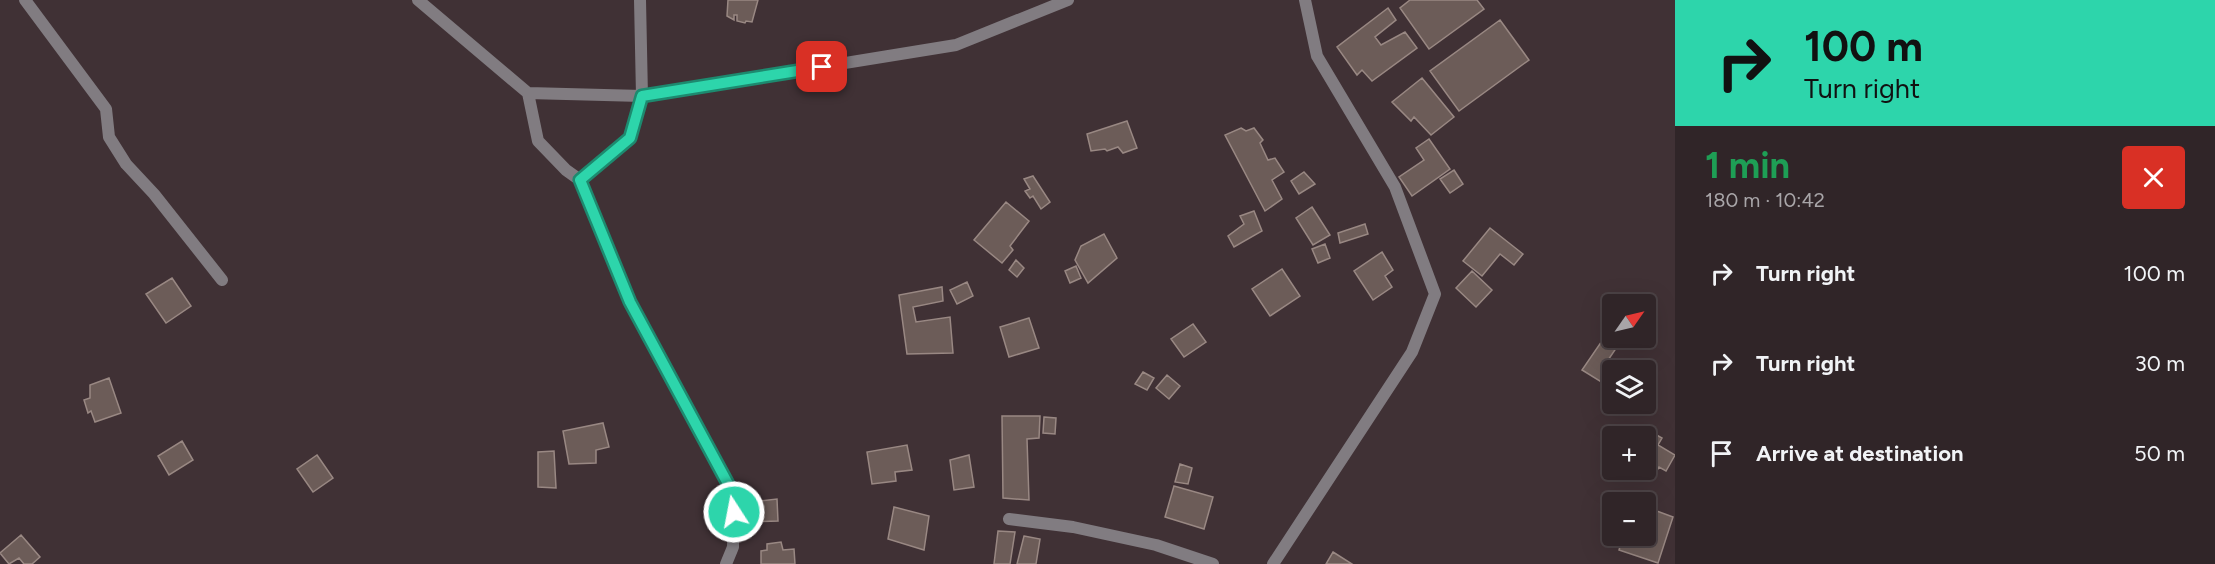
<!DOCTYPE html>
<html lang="en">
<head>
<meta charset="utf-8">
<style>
  :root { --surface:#302528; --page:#3c3134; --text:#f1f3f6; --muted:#a8a5a8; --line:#4b4245 }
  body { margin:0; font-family:Figtree,sans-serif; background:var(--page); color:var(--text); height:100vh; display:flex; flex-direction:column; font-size:22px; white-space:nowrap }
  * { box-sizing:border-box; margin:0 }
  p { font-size:20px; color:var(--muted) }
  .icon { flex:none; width:33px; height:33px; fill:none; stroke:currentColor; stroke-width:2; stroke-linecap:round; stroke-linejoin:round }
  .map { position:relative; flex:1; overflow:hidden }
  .side { display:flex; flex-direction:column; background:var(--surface); width:540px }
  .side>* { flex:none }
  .guide { background:#2dd5ab; color:#111; overflow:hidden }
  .needle { width:39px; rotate:56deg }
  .controls { position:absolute; left:1602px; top:294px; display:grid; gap:12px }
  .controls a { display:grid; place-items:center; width:54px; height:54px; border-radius:6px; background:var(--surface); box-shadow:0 6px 24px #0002,0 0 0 2px var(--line); font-size:30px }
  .pin { position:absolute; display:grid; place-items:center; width:51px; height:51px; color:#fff; margin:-26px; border-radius:12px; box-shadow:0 3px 9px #0006 }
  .me { position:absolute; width:66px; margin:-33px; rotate:349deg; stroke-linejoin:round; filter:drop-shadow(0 0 4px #0008) }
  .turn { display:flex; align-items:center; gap:21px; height:126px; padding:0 30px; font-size:27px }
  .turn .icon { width:78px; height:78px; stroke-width:2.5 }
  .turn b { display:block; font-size:42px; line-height:51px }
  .round { display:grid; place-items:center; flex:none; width:63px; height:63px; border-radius:6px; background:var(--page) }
  .headline { display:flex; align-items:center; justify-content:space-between; height:102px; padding:0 30px }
  h1 { font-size:36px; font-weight:700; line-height:45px; color:#1e9e55 }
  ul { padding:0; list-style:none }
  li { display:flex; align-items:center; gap:18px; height:90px; padding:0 30px }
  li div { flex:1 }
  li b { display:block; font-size:22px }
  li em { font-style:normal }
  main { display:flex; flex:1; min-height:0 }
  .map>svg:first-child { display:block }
</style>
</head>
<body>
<main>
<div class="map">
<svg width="1675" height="564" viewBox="0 0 1675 564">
  <rect width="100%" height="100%" fill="#403135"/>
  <path fill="#6c5c58" stroke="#998883" stroke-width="1.5" d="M728,0H758L752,22L746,21L745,23L737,21V15H734V20L727,16Z
    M1410,0H1477L1484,9L1429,49L1400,8Z
    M1388,8L1396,20L1375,37L1381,45L1405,32L1417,48L1372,81L1362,70L1357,75L1337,47Z
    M1500,20L1529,60L1459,111L1430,71Z
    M1422,78L1454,117L1431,135L1414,117L1411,121L1392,102Z
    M1127,121L1137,148L1123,153L1118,147L1107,151L1105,149L1091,151L1087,134Z
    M1241,128L1246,131L1254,128L1263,140L1260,143L1268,160L1275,158L1284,172L1272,180L1282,199L1265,211L1225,135Z
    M1429,139L1450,169L1412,196L1399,177L1424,160L1416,148Z
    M1454,170L1463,184L1450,193L1440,179Z
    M1304,172L1315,184L1299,194L1291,181Z
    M1033,176L1050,202L1041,209L1033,196L1030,198L1025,191L1030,189L1024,179Z
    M1006,202L1029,221L1010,246L1013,250L1002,263L974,240Z
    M1312,207L1330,235L1313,245L1296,218Z
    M1254,211L1262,231L1234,247L1228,236L1244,224L1240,216Z
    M1365,224L1368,234L1340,243L1338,233Z
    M1490,228L1523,254L1514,265L1500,254L1482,276L1463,261Z
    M1104,234L1117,258L1088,283L1075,260L1081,246Z
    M1325,244L1330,258L1318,263L1312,249Z
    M1382,252L1393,270L1385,276L1392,287L1373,300L1354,271Z
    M1016,260L1024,268L1017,277L1009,270Z
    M1076,266L1081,278L1070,283L1065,271Z
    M1282,269L1300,296L1270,316L1252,289Z
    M1472,271L1492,290L1476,307L1456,288Z
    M172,278L191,306L166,323L146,294Z
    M967,282L973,296L957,304L950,290Z
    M942,287L943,301L913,307L916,322L950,317L953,353L907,354L899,295Z
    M1029,318L1039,348L1009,357L1000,327Z
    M1193,324L1206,342L1184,357L1171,339Z
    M1606,335L1619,344L1604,366L1611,371L1603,383L1582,370Z
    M1143,372L1154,378L1147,390L1135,384Z
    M1167,375L1180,386L1169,399L1156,388Z
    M109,378L121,413L95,422L91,411L88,413L84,400L90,398V385Z
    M1002,416H1040L1039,438L1027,439L1029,500L1003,498Z
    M1044,417L1056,418L1055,434L1043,433Z
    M603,423L609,447L596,450V463L569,464L563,431Z
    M1646,429L1662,438L1658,445L1675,455L1666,471L1659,467L1652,480L1632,470H1646V436H1628L1631,430L1642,436Z
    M182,441L193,460L169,475L158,456Z
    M907,445L912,470L895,472L896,481L872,484L867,452Z
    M554,451L556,488L538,487V452Z
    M317,455L333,478L313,492L297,469Z
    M969,455L974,487L954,490L950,460Z
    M1180,464L1192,468L1188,484L1175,482Z
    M1174,486L1213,497L1204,529L1165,517Z
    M777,499L778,521L745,522L743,503Z
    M894,507L929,516L924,550L888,539Z
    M1646,507L1673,517L1658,563L1619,550L1623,536H1646Z
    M998,531L1015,532L1010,564H994Z
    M21,535L40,557L32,564H24L19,558L9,564L0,553Z
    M1024,536L1040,539L1036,564H1017Z
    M781,542L783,550L794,549L795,564H761V551L767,550V544Z
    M1333,552L1352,564H1326Z"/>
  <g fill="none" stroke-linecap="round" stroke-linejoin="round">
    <path stroke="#817c81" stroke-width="12" d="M25,0L106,109L109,137L126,164L154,194L222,280
      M418,0L528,93L538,141L566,170L580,180L630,302L734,495L733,547L726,564
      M528,93L642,96L956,45L1068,0
      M580,180L630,138L642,96L640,0
      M1009,519L1073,527L1156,545L1213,564
      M1273,564L1412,352L1435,294L1395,187L1317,56L1305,0"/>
  </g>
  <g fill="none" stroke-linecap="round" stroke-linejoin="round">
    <g stroke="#1d8a6f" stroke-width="15">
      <path id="route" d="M734,512V495L630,302L580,180L630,138L642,96L822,67"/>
    </g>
    <use href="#route" stroke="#2dd5ab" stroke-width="10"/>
  </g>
</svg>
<div class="controls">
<a><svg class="needle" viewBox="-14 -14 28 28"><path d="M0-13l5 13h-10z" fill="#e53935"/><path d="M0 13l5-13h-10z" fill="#a8a5a8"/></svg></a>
<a><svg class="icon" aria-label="layers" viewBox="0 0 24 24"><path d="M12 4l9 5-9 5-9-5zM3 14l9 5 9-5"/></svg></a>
<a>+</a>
<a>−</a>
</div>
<div class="pin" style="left:822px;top:67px;background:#d93025"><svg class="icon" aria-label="arrive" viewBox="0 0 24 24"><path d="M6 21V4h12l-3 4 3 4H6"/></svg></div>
<svg class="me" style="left:734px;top:512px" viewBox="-20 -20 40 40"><circle r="17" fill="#2dd5ab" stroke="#fff" stroke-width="3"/><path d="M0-11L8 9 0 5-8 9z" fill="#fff"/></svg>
</div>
<section class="side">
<div class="guide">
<div class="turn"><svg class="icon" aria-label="right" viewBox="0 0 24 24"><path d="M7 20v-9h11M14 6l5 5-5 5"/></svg><div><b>100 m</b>Turn right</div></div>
</div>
<div class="headline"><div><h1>1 min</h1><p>180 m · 10:42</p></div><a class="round" style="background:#d93025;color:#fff"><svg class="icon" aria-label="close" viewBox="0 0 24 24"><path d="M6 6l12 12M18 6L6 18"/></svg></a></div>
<ul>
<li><svg class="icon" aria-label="right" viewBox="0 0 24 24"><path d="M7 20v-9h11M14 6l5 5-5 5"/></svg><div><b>Turn right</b></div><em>100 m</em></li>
<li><svg class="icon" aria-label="right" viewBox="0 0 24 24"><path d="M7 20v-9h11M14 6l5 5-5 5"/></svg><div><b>Turn right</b></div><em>30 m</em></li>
<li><svg class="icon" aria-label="arrive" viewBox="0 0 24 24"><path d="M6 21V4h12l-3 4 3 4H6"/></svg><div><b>Arrive at destination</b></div><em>50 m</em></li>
</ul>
</section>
</main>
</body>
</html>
